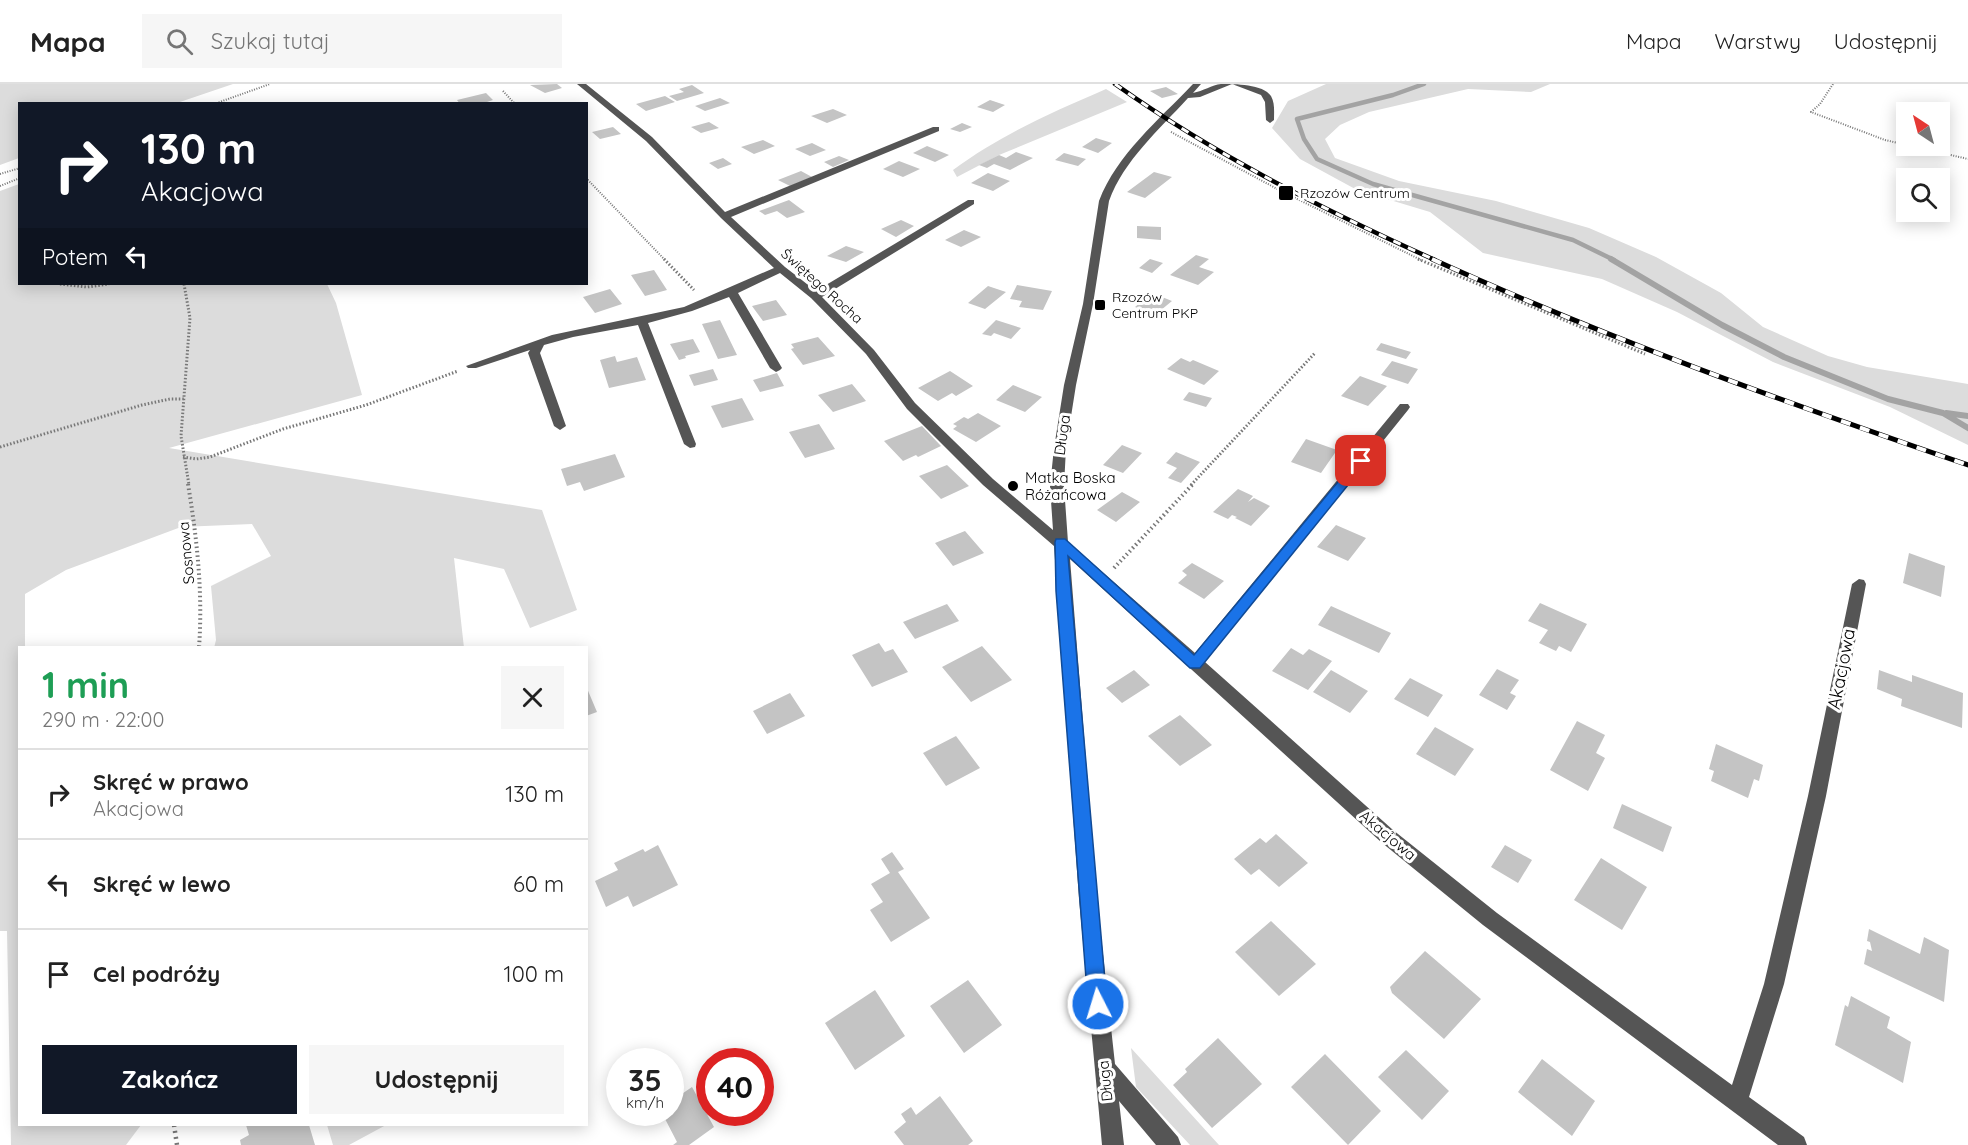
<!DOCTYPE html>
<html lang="pl">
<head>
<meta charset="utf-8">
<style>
  :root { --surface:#fff; --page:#f6f6f6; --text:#222; --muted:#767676; --line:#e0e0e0; --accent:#111827 }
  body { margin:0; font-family:Quicksand,sans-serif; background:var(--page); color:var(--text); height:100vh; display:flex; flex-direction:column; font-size:22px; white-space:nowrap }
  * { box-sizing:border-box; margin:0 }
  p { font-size:20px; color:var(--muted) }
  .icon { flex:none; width:33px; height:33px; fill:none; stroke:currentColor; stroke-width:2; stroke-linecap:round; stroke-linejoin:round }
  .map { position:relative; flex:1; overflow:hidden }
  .details { position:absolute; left:18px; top:562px; width:570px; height:480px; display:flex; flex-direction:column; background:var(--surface); border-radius:0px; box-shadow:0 3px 15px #0003 }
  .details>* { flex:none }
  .banner { position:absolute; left:18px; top:18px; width:570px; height:183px; border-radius:0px; box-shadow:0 3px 15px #0003; background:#111827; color:#fff; overflow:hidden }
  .needle { width:39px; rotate:324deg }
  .fabs { position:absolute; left:1896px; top:18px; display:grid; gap:12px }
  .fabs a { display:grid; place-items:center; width:54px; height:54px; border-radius:0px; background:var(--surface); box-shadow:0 3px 15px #0003; font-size:30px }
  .speed { position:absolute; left:606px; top:964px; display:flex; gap:12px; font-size:30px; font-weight:700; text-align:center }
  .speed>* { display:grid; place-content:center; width:78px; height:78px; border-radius:50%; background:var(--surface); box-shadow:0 3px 15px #0003; line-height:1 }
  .speed small { font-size:15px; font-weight:400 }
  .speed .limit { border:9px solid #d22; background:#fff; color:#111 }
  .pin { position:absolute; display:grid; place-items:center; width:51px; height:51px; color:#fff; margin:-26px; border-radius:12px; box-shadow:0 3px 9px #0006 }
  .me { position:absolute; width:66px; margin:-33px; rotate:355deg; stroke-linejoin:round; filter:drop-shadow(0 0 4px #0008) }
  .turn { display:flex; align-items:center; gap:21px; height:126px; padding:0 24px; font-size:27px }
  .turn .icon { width:78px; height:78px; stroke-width:2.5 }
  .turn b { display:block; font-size:42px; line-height:51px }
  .then { display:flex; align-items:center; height:57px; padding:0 24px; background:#0003; gap:12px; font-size:22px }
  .round { display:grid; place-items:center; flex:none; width:63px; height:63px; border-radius:0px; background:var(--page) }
  .head { display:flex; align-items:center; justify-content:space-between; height:102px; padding:0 24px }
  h1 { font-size:36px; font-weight:700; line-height:45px; color:#1e9e55 }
  .action { display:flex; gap:12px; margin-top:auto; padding:12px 24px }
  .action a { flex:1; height:69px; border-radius:0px; background:var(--accent); color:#fff; font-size:24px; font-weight:700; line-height:69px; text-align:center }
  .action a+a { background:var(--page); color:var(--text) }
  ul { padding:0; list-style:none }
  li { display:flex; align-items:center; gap:18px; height:90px; padding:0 24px; border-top:2px solid var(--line) }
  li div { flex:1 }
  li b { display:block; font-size:22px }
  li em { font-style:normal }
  header { display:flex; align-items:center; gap:36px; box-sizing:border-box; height:84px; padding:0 30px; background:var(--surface); border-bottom:2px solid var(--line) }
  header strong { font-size:28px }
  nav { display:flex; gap:33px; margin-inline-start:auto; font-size:21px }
  .search { width:420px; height:54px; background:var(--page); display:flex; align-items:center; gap:15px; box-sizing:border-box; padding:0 21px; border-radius:0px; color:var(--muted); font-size:22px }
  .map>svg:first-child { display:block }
</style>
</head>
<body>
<header>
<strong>Mapa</strong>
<div class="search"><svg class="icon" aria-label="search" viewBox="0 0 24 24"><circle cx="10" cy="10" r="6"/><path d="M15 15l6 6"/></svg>Szukaj tutaj</div>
<nav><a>Mapa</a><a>Warstwy</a><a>Udostępnij</a></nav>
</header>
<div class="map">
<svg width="1968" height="1061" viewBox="0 0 1968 1061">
  <rect width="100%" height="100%" fill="#fff"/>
  <path fill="#dcdcdc" d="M0,0H233L177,19L20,20L19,74L0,81Z
    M1326,0H1550L1531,8L1468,5L1369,28L1340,41L1325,55L1335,74L1399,97L1496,117L1589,144L1656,173L1721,209L1763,243L1828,272L1867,283L1968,300V361L1890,323L1773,278L1677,228L1602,195L1483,169L1430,128L1357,106L1300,75L1272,44L1288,17Z
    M1106,5L1127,18L999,71L957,93L953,86C1002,50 1051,29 1106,5Z
    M19,100L20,200H327L336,219L362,311L169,364L542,426L577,526L530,544L504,485L454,474L464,564H214L216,556L211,502L271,472L252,440L181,443L66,486L25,510V564H20V1041H141L126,1061H11L7,847H0V107Z
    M1131,964L1219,1061H1190L1136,1003Z
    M327,1041H386L349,1061H333Z"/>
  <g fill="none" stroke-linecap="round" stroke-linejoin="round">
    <path stroke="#a3a3a3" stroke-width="4.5" d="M1424,0L1393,11L1297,35L1304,55L1317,75L1373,100L1573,156L1614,176"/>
    <path stroke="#a3a3a3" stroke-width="6" d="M1611,175L1722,241L1784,273L1888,315L1943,329L1968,344
      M1946,329L1968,332"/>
  </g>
  <path fill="#c4c4c4" d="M557,0L562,4L545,9L530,1Z
    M692,1L704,9L677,17L669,12L684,8L679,5Z
    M1166,3L1178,10L1162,14L1150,7Z
    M486,9L493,16L481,20H460L457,16Z
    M665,12L675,18L646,27L636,20Z
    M720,14L730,19L705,27L695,22Z
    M990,16L1005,21L993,28L977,23Z
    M833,25L847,31L827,39L811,32Z
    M709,38L719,44L701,49L691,43Z
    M962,39L972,43L960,48L950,45Z
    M613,43L621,50L600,55L592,48Z
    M1096,54L1112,59L1098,69L1082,63Z
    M763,56L775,62L754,70L741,63Z
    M812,59L826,66L810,72L795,65Z
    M927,62L949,71L935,78L913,69Z
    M1016,68L1033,74L1010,86L994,80L987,84L979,81L999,71L1006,74Z
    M1064,69L1086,75L1078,82L1055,76Z
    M839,72L849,76L833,83L824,78Z
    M723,74L732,80L718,85L709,79Z
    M899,77L920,85L903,93L883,85Z
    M801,87L812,93L790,102L778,96Z
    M1154,88L1172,93L1145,114L1127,108Z
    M988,89L1010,97L993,107L971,99Z
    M789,116L805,128L787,134L777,127L765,131L759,127Z
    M901,136L914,142L896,153L881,145Z
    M1137,142L1161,143V156L1137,154Z
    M964,146L981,153L961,163L945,156Z
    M846,162L864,168L846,178L827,172Z
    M1196,171L1209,175L1199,183L1214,188L1198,201L1170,191Z
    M1150,175L1163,179L1152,189L1139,184Z
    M654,186L667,206L645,212L631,191Z
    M1017,201L1052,207L1043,226L1019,223L1022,217L1010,215Z
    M988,202L1006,208L985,225L968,219Z
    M610,205L622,220L595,229L583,213Z
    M1152,209L1172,217L1155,231L1135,223Z
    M776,216L787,231L763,237L752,222Z
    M720,236L737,271L718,275L702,240Z
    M996,236L1021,244L1011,255L994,249L991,252L982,250Z
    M818,253L835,272L803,281L791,265L794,264L791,260Z
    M693,255L700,268L685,272L686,274L679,276L670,260Z
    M1381,259L1411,268L1406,275L1376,266Z
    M615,272L617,278L637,273L646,296L609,304L600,276Z
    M1181,274L1190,278L1193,276L1219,287L1204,301L1167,285Z
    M1392,277L1418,285L1408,300L1381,291Z
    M713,285L718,296L694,302L689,291Z
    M950,287L973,302L956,312L952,309L938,317L918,304Z
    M777,289L784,302L760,308L753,296Z
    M1360,292L1387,302L1368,322L1341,312Z
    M852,300L866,317L833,328L818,311Z
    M1013,301L1042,313L1025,328L996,316Z
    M1189,308L1212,314L1206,323L1183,316Z
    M742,314L754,336L722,344L711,322Z
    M978,329L1001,342L976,358L953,345L957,342L953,340L964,333L968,335Z
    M819,340L835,365L805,374L789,348Z
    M922,342L941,362L918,373L916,371L903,377L884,357Z
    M1306,355L1337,366L1321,389L1291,378Z
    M1122,361L1142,369L1123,389L1103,381Z
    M1176,368L1200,378L1181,399L1168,394L1177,384L1166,379Z
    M615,370L625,393L584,407L580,398L567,402L561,385Z
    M947,381L969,402L941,415L919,392Z
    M1238,405L1253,412L1248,418L1254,414L1270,422L1251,442L1235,434L1237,433L1232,431L1228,435L1213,428Z
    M1122,408L1140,418L1116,438L1097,426Z
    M1336,441L1366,454L1348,477L1317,463Z
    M965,447L984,469L953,482L935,459Z
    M1909,469L1945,482L1941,513L1903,499Z
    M1192,479L1224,497L1204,515L1178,499L1187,491L1182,487Z
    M1540,519L1587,540L1571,568L1559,562L1556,567L1539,559L1548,546L1528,537Z
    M947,520L959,537L915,555L903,538Z
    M1331,522L1391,549L1379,569L1318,541Z
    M879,559L885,568L893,565L908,588L872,603L852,571Z
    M982,562L1012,596L971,618L942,583Z
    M1291,564L1303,571L1309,565L1332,577L1308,606L1272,587Z
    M1497,585L1519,596L1510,609L1516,612L1507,626L1479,611Z
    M1134,586L1150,601L1122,619L1106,604Z
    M1331,586L1368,607L1350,629L1313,608Z
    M1879,586L1912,598V591L1963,609L1962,644L1901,622L1902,615L1877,605Z
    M1410,594L1443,611L1428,633L1394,615Z
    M586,602L597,628L586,632Z
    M790,609L805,632L767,650L753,627Z
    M1180,631L1212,661L1180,682L1148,652Z
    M1577,637L1605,651L1596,669L1605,674L1588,707L1550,686Z
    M1435,643L1474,665L1455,692L1416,670Z
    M956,652L980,684L946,702L923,669Z
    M1716,660L1763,681L1759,697L1754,695L1748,714L1711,697L1714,687L1709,685Z
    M1622,720L1672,743L1663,768L1613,744Z
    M1276,750L1308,779L1279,803L1259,785L1251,791L1234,775L1260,754L1266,759Z
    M658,761L678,801L633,823L628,812L606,823L595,797L618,786L614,779L643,765L645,768Z
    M1505,761L1532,776L1518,799L1491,783Z
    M892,768L904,785L898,788L930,834L891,858L870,826L883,818L871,800L890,789L881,775Z
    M1601,774L1647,803L1622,846L1574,816Z
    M1271,837L1316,880L1279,912L1235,868Z
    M1869,845L1920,870L1924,853L1949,866L1944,918L1864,880L1867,865L1872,867L1870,858L1867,857Z
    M1425,867L1481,915L1444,955L1392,909L1390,903Z
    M968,896L1002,941L964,969L930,922Z
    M875,906L905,952L855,986L825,939Z
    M1851,912L1890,933L1887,944L1911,958L1903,999L1835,961L1845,921L1848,923Z
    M1218,954L1262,1000L1212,1044L1173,1001L1187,988L1185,985Z
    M1406,966L1449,1007L1422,1036L1378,993Z
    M1325,970L1381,1027L1348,1061L1291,1003Z
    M1542,975L1595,1017L1572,1052L1518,1008Z
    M692,1003L714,1043L689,1061H673L677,1058L662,1029H670V1018Z
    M940,1012L973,1057L968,1061H904L894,1048L906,1038L901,1030L911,1023L916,1031Z
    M246,1041H309L315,1061H241L240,1056L249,1051Z"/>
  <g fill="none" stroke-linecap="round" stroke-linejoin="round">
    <path stroke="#777" stroke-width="2" stroke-dasharray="1 1.5" stroke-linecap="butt" d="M1833,0L1820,20L1811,28L1885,56L1968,75
      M503,7L515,20
      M214,20L270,0
      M1171,48L1281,107L1421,176
      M0,90L20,84
      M586,94L665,176
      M0,102L20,94"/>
    <path stroke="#777" stroke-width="3" stroke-dasharray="1.5 2" stroke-linecap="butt" d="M664,175L694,206
      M1418,175L1645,270
      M60,200L87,203L109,200
      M184,200L190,234L181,352L189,401
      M0,363L142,321L170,315H184
      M183,373L196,375L210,373L283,345L366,321L458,287
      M1191,401L1315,269"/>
    <path stroke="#777" stroke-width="4" stroke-dasharray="1.5 3" stroke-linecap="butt" d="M188,400C197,455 203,508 199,564
      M1114,484L1193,400"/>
    <path stroke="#777" stroke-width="4.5" stroke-dasharray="2 4" stroke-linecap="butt" d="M174,1041L177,1061"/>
    <path fill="#555" fill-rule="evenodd" d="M577,0H586L652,53L725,128L933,43H939V47L731,133L785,183L816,207L968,116H974V120L822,213L874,266L915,319L993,395L1053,446L1050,402L1054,364L1064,301L1083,220L1099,117C1117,70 1159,36 1193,0H1201L1193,9C1203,7 1212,1 1221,0C1235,0 1263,0 1271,12C1275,19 1274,28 1274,36L1270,39L1266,36L1265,18L1261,11L1232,0L1200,13L1188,14C1159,46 1124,76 1109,117L1093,220L1076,301L1066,364L1064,402L1068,458L1195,569L1400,320H1408L1410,323L1408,326L1205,578L1393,746L1497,829L1732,1001L1764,900L1808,712L1852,500L1859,495L1864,496L1866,500L1826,712L1784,900L1749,1013L1804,1053L1807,1061H1778L1483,841L1381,758L1070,475L1097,815L1115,980L1178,1053L1181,1061H1156L1119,1017L1124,1061H1102L1079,815L1054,462L983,401L907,325L866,270L811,214L780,189L738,209L782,284L780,286L776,288L770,284L729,213L692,227L648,239L696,360L695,363L690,364L684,360L638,241L573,253L544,261L540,269L566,342L560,346L554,342L528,269L530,266L476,284H468L466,282L552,251L684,223L774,184L721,134L646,57Z"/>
    <g stroke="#000" stroke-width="4.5">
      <path id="rail-far1" d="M1115,0C1215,71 1324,126 1435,176"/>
    </g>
    <g stroke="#000" stroke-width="5">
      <path id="rail" d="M1432,175C1606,254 1787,319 1968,381"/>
    </g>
    <use href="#rail-far1" stroke="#fff" stroke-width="3" stroke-dasharray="8" stroke-linecap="butt"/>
    <use href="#rail" stroke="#fff" stroke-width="4" stroke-dasharray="10" stroke-linecap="butt"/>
  </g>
  <path fill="#1a73e8" stroke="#114b97" stroke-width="1.5" d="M1361,374L1367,377L1365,380L1200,584H1190L1068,472L1107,920L1104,926L1098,929L1091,926L1088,920L1056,507L1055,458L1056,455H1065L1194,571L1357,375Z"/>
  <g fill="#000" stroke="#fff" stroke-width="2">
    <rect x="1278" y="101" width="16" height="16" rx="3"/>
    <rect x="1094" y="215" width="12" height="12" rx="3"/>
    <circle cx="1013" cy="402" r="6"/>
  </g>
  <g text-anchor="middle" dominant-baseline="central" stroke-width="6" stroke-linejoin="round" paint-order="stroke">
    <g font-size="14" fill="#000" stroke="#fff" text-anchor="start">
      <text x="1300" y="109">Rzozów Centrum</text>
      <text x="1112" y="213">Rzozów<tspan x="1112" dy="16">Centrum PKP</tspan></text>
    </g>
    <g font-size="14" fill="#000" stroke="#fff">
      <text transform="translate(822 202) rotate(42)">Świętego Rocha</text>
    </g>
    <g font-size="15" fill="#000" stroke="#fff">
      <text transform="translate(1062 351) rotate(-82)">Długa</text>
      <text transform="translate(186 469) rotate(-95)">Sosnowa</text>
      <text transform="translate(1388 751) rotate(40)">Akacjowa</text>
      <text transform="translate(1105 997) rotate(-96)">Długa</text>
    </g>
    <g font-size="15" fill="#000" stroke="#fff" text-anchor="start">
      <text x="1025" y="393">Matka Boska<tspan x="1025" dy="17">Różańcowa</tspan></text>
    </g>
    <g font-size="18" fill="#000" stroke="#fff">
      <text transform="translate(1841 585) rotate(-79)">Akacjowa</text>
    </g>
  </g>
</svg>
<div class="fabs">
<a><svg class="needle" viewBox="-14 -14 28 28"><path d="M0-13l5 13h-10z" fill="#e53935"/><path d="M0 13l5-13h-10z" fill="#767676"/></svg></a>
<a><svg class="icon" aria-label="search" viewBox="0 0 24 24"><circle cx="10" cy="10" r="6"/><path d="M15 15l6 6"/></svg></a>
</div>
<div class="speed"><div>35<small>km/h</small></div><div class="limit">40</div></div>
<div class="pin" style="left:1361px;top:377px;background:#d93025"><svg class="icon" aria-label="arrive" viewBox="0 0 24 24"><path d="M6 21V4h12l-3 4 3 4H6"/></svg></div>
<svg class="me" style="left:1098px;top:920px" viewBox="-20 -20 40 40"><circle r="17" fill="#1a73e8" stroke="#fff" stroke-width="3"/><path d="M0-11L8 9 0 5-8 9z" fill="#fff"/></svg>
<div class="banner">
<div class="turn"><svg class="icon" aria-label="right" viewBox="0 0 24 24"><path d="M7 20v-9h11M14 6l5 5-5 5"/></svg><div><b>130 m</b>Akacjowa</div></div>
<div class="then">Potem<svg class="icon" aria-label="left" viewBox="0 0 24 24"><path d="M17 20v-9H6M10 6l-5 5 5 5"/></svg></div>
</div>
<section class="details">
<div class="head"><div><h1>1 min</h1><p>290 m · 22:00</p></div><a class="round"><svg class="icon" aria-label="close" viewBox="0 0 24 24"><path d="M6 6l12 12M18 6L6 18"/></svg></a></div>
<ul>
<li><svg class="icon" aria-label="right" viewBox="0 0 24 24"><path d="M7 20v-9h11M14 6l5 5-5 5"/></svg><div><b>Skręć w prawo</b><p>Akacjowa</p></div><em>130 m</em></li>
<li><svg class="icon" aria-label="left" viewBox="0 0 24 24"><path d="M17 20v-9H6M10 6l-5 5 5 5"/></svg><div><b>Skręć w lewo</b></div><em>60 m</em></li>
<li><svg class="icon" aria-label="arrive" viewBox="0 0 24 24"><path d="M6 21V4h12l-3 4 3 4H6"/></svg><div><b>Cel podróży</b></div><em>100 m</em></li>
</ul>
<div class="action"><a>Zakończ</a><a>Udostępnij</a></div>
</section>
</div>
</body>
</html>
